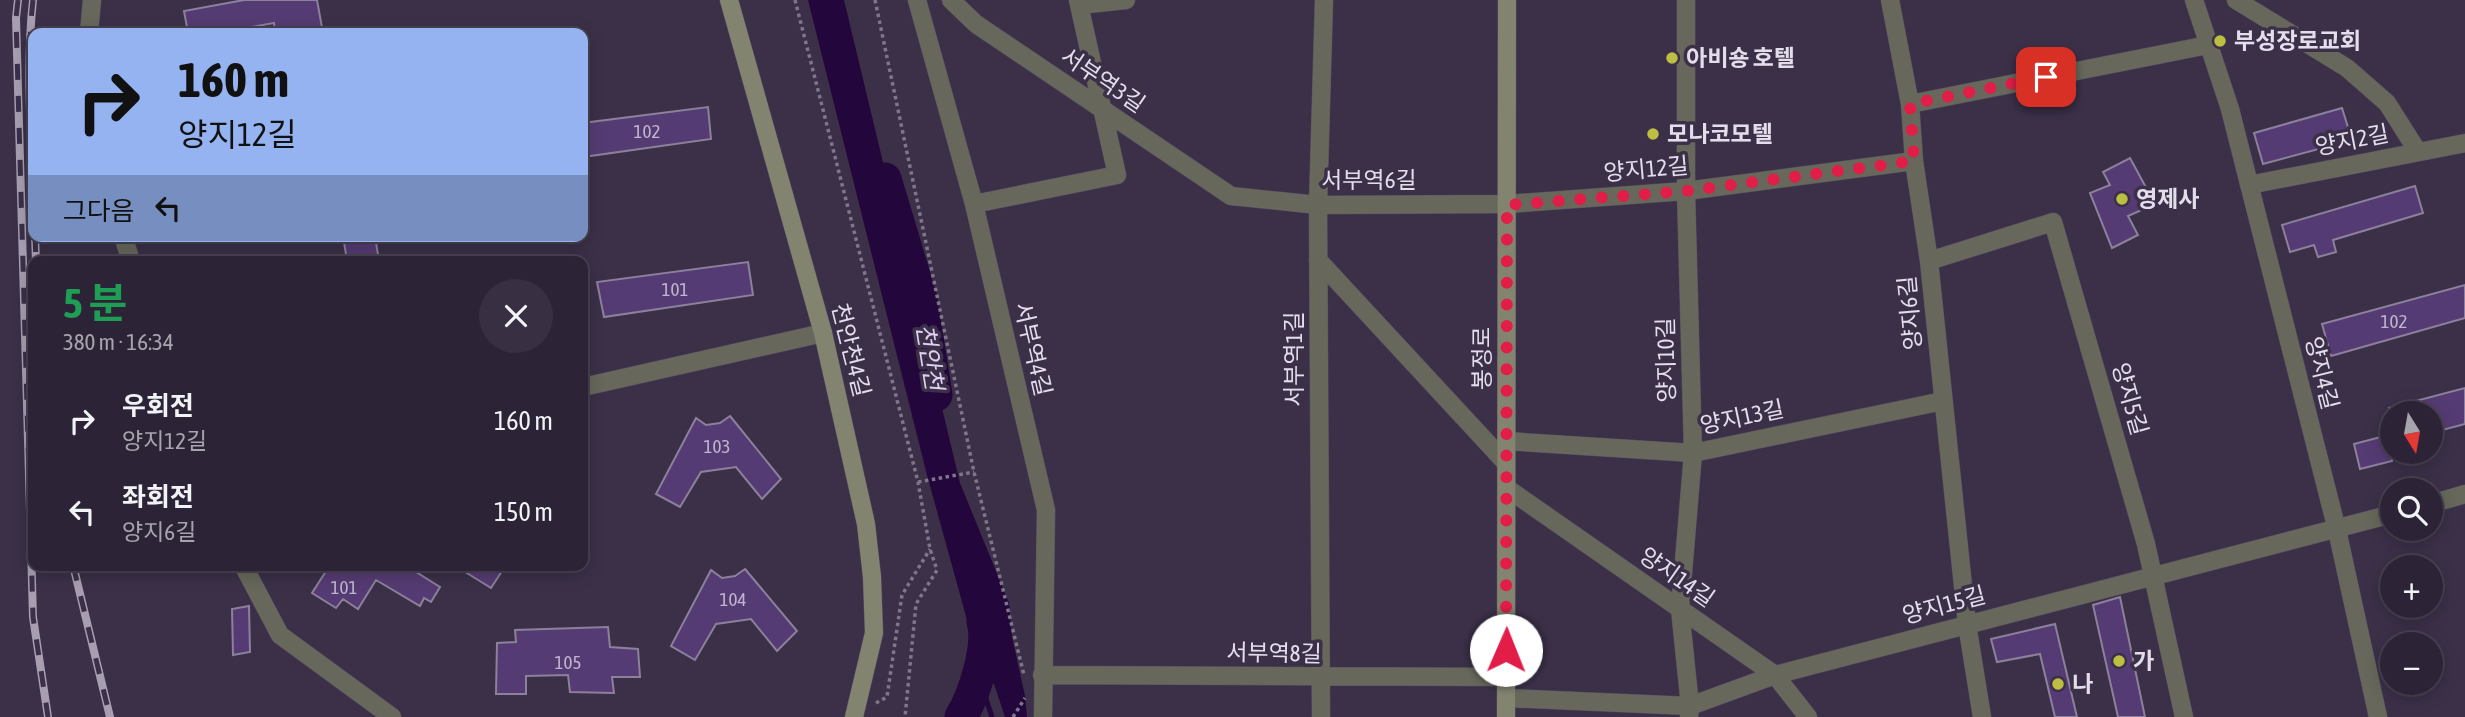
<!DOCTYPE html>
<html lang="ko">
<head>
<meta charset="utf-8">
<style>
  :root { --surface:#2c2436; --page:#383042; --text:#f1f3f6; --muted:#a6a4ad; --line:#484151 }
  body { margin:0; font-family:"Asap Condensed","Noto Sans KR",sans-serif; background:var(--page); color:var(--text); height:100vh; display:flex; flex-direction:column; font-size:26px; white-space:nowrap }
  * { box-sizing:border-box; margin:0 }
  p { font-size:23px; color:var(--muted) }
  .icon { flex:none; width:38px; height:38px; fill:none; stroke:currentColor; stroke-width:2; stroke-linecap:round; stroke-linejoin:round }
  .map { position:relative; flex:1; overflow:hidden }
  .drawer { position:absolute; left:28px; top:256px; width:560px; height:315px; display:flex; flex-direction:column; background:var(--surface); border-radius:14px; box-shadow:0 4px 18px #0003,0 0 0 2px var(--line) }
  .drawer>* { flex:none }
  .top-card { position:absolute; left:28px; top:28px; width:560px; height:214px; border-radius:14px; box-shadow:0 4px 18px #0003,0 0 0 2px var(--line); background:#95b2f1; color:#111; overflow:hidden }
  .needle { width:46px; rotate:169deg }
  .buttons { position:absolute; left:2380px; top:401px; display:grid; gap:14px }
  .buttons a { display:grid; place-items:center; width:63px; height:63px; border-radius:50%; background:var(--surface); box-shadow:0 4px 18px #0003,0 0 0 2px var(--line); font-size:35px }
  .pin { position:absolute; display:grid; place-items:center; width:60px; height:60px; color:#fff; margin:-30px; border-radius:14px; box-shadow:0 4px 10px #0006 }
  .me { position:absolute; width:77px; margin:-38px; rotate:1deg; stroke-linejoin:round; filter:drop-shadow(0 0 5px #0008) }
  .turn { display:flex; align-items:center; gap:24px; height:147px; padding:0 35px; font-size:32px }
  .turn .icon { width:91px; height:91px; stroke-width:2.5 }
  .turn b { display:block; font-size:49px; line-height:60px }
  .then { display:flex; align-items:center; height:66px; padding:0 35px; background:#0003; gap:14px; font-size:26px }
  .round { display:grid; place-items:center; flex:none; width:74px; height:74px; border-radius:37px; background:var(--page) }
  .headline { display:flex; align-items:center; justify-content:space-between; height:119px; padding:0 35px }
  h1 { font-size:42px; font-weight:700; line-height:52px; color:#1e9e55 }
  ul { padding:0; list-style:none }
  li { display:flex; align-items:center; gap:21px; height:91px; padding:0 35px }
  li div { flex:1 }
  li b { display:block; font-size:26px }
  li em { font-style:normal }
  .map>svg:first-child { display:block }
</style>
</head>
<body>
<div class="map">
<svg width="2465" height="717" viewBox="0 0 2465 717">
  <rect width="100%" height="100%" fill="#3b3048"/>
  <path fill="#23063b" d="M808,0H844L960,483L1009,603L1012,637L1025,696L1027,717H1005L994,684L980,667L927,475Z"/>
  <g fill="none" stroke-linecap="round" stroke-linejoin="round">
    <path stroke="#23063b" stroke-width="5" d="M985,669L986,699L992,717"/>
    <path stroke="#23063b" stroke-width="33" d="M885,179L921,299L936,395
      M961,717C974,696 990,646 983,622"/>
  </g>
  <path fill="#553b73" stroke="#8c809b" stroke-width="2" d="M244,0H317L323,33H275L274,23L217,33H188L184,11Z
    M708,107L711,139L583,157V123Z
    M2342,108L2352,140L2263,164L2254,133Z
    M2130,158L2155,204L2128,216L2138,235L2112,248L2090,193L2110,185L2103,172Z
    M2415,186L2423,213L2333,240L2336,252L2318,257L2314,245L2290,252L2282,225Z
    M343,236H375L379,261H347Z
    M748,262L753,295L604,317L597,282Z
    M2465,285V318L2331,356L2322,324Z
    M2465,388V424L2431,433V413H2390L2389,408Z
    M730,416L781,479L762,499L736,467L701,472L680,507L656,494L696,418L706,425L720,423Z
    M2392,434V461L2360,469L2354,444Z
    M330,565H415L413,570L440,587L431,602L424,598L420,606L376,580L358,609L343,599L336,608L312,593Z
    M454,565H506L491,588Z
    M745,569L797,631L777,651L751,619L716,624L695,660L671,646L711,570L722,578L735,576Z
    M2120,597L2145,717H2118L2093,605Z
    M249,606L250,652L233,655L232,609Z
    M2055,624L2077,717H2055L2040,654L1997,662L1991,639Z
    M608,627L610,647L638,649L640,677H612L614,693L570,692L568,675L526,676V694H496L497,643L516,642L515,630Z"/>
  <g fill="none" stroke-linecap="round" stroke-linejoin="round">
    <g stroke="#564c62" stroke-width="19">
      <path id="street" d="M917,0L974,204L1046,510L1043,717
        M951,0L976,24L1231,196L1318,205L1507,204L1686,191L1914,161
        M1686,0V191L1693,453L1680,609L1690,706L1689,717
        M1890,0L1910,104L1914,161L1929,261L1967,624L1982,717
        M2194,0L2230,109L2337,530L2378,717
        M2236,0L2347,68L2387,103L2418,152
        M1079,5L1126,0
        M89,33L92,0
        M1910,104L2208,45
        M2249,185L2465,143
        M974,204L1117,175L1078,0
        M123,236L131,261
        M1318,260L1506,463
        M1929,261L2053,222L2146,544L2184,717
        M583,387L823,333
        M1506,441L1693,453L1943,401
        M1508,489L1775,675L1808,717
        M2431,504L2465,494
        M243,565L280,635L392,717
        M1042,675L1506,677
        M1506,698L1690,706L1775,675L2392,514
        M1321,717L1318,205L1324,0"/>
    </g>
    <g stroke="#564c62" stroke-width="19">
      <path id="secondary" d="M729,0L823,333L866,524L872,577L874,633L854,717
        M1506,717L1507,0"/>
    </g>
    <path stroke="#7f768a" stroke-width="3.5" stroke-dasharray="3.5 3.5" stroke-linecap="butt" d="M795,0L918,482L930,549L937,570L916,604L905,717
      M875,0L974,472L1024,675
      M918,482L974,472
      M876,703L887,697L902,595L930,549
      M1013,717L1025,698"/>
    <use href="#street" stroke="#67685b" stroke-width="18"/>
    <use href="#secondary" stroke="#838470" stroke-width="18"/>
    <g stroke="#a79fb1" stroke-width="8">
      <path id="rail" d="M18,0L16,18L33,617L48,717
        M33,0C26,64 31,131 33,195
        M35,236L36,261
        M73,565L110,717"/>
    </g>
    <use href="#rail" stroke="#3b3048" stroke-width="5" stroke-dasharray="16" stroke-linecap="butt"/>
  </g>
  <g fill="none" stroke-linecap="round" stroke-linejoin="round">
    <path stroke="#e11d48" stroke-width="12" stroke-dasharray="0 21.6" d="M1506,650L1507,205L1686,191L1914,161L1910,104L2046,77"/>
  </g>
  <g fill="#bdbf43" stroke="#3b3048" stroke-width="2.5">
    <circle cx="2220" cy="41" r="7"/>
    <circle cx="1672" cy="58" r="7"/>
    <circle cx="1653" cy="134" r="7"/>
    <circle cx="2122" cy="199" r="7"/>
    <circle cx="2119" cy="661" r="7"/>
    <circle cx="2058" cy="684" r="7"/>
  </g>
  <g text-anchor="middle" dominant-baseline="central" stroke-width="7" stroke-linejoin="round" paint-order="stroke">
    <g font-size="19" fill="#c0b4ce">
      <text x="647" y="131">102</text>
      <text x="675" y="289">101</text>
      <text x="2394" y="321">102</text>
      <text x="717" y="446">103</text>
      <text x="344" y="587">101</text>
      <text x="733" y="599">104</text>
      <text x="568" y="662">105</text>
    </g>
    <g font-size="23" font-weight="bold" fill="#e3ddec" stroke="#3b3048" text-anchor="start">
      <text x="2234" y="41">부성장로교회</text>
      <text x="1686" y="58">아비숑 호텔</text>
      <text x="1667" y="134">모나코모텔</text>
      <text x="2136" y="199">영제사</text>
      <text x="2133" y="661">가</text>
      <text x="2072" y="684">나</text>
    </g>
    <g font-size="23" fill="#e3ddec" stroke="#3b3048">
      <text transform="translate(1103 80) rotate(34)">서부역3길</text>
      <text transform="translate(2352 140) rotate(-11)">양지2길</text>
      <text transform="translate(1646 169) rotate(-5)">양지12길</text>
      <text x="1369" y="180">서부역6길</text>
      <text transform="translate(1910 313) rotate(-95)">양지6길</text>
      <text transform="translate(1033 349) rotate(77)">서부역4길</text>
      <text transform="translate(851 350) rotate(76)">천안천4길</text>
      <text transform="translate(1482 358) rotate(-90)">봉정로</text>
      <text transform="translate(1294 359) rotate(-90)">서부역1길</text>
      <text transform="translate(1666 360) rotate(-91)">양지10길</text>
      <text transform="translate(2322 373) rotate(76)">양지4길</text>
      <text transform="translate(2130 399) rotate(74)">양지5길</text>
      <text transform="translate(1742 417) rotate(-12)">양지13길</text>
      <text transform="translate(1677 577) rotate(35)">양지14길</text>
      <text transform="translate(1944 605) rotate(-15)">양지15길</text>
      <text transform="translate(1274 653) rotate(1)">서부역8길</text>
    </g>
    <g font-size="24" font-style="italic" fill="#e0d1f4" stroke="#3b3048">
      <text transform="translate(930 357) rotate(81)">천안천</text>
    </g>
  </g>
</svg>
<div class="buttons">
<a><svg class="needle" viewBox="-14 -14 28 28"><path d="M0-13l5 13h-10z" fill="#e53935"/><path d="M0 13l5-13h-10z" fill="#a6a4ad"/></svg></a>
<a><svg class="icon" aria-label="search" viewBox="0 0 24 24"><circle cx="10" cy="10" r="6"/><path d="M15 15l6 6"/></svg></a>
<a>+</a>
<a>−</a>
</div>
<div class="pin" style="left:2046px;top:77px;background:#d93025"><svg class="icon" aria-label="arrive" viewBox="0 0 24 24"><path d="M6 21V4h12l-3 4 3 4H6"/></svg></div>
<svg class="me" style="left:1506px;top:650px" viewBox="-20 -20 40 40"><circle r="19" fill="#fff"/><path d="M0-13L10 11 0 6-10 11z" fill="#e11d48"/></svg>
<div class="top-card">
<div class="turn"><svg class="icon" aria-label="right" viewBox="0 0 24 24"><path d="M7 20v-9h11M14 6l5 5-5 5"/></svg><div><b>160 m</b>양지12길</div></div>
<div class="then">그다음<svg class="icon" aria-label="left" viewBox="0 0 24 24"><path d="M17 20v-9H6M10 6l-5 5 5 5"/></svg></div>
</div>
<section class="drawer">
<div class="headline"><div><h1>5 분</h1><p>380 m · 16:34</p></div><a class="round"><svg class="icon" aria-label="close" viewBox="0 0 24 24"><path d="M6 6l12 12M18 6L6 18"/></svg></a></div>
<ul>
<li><svg class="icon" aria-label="right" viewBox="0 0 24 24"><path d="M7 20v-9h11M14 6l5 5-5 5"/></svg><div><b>우회전</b><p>양지12길</p></div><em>160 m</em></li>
<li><svg class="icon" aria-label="left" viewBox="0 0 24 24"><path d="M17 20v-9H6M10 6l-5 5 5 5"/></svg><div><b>좌회전</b><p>양지6길</p></div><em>150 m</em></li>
</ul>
</section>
</div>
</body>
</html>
